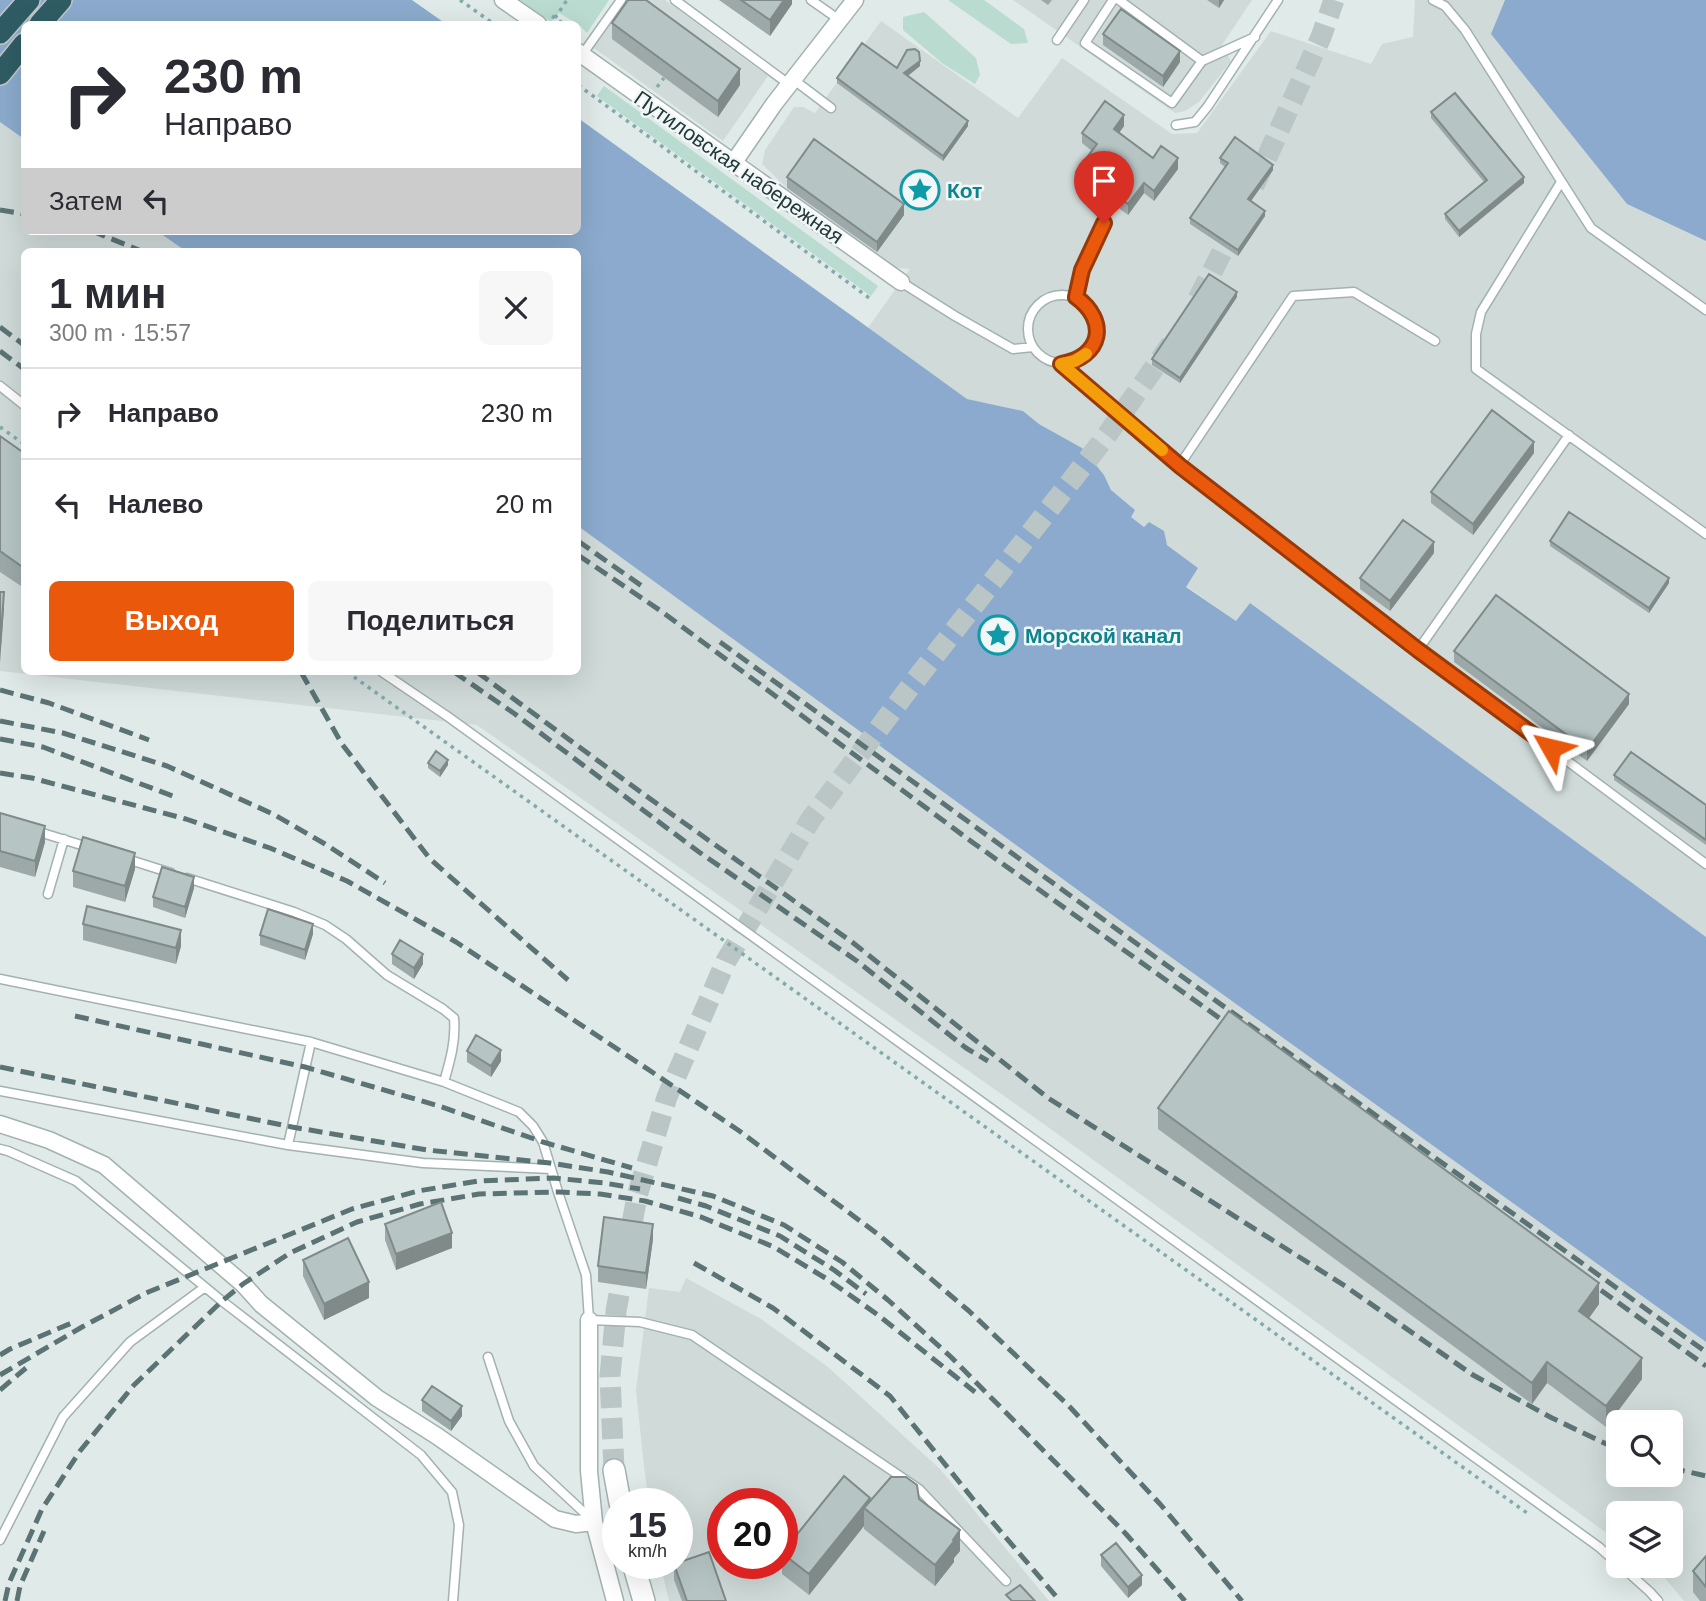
<!DOCTYPE html>
<html lang="ru">
<head>
<meta charset="utf-8">
<style>
  :root { --surface:#fff; --page:#f7f7f7; --text:#2b2b33; --muted:#7c7c81; --line:#e1e1e2; --accent:#ea580c }
  body { margin:0; font-family:Arial,sans-serif; background:var(--page); color:var(--text); height:100vh; display:flex; flex-direction:column; font-size:26px; white-space:nowrap }
  * { box-sizing:border-box; margin:0 }
  p { font-size:23px; color:var(--muted) }
  .icon { flex:none; width:38px; height:38px; fill:none; stroke:currentColor; stroke-width:2; stroke-linecap:round; stroke-linejoin:round }
  .map { position:relative; flex:1; overflow:hidden }
  .sheet { position:absolute; left:21px; top:248px; width:560px; height:427px; display:flex; flex-direction:column; background:var(--surface); border-radius:10px; box-shadow:0 7px 28px #0002 }
  .sheet>* { flex:none }
  .banner { position:absolute; left:21px; top:21px; width:560px; height:214px; border-radius:10px; box-shadow:0 7px 28px #0002; background:#fff; color:var(--text); overflow:hidden }
  .buttons { position:absolute; left:1606px; top:1410px; display:grid; gap:14px }
  .buttons a { display:grid; place-items:center; width:77px; height:77px; border-radius:10px; background:var(--surface); box-shadow:0 7px 28px #0002; font-size:35px }
  .speed { position:absolute; left:602px; top:1488px; display:flex; gap:14px; font-size:35px; font-weight:700; text-align:center }
  .speed>* { display:grid; place-content:center; width:91px; height:91px; border-radius:50%; background:var(--surface); box-shadow:0 7px 28px #0002; line-height:1 }
  .speed small { font-size:18px; font-weight:400 }
  .speed .limit { border:10px solid #d22; background:#fff; color:#111 }
  .pin { position:absolute; display:grid; place-items:center; width:60px; height:60px; color:#fff; margin:-72px -30px; border-radius:50% 50% 50% 0; rotate:-45deg; box-shadow:0 0 7px #0007 }
  .pin .icon { rotate:45deg }
  .me { position:absolute; width:77px; margin:-38px; rotate:307deg; stroke-linejoin:round; filter:drop-shadow(0 0 5px #0008) }
  .turn { display:flex; align-items:center; gap:24px; height:147px; padding:0 28px; font-size:32px }
  .turn .icon { width:91px; height:91px; stroke-width:2.5 }
  .turn b { display:block; font-size:49px; line-height:60px }
  .then { display:flex; align-items:center; height:66px; padding:0 28px; background:#0003; gap:14px; font-size:26px }
  .round { display:grid; place-items:center; flex:none; width:74px; height:74px; border-radius:10px; background:var(--page) }
  .headline { display:flex; align-items:center; justify-content:space-between; height:119px; padding:0 28px }
  h1 { font-size:42px; font-weight:800; line-height:52px }
  .primary-button { display:flex; gap:14px; margin-top:auto; padding:14px 28px }
  .primary-button a { flex:1; height:80px; border-radius:10px; background:var(--accent); color:#fff; font-size:28px; font-weight:800; line-height:80px; text-align:center }
  .primary-button a+a { background:var(--page); color:var(--text) }
  ul { padding:0; list-style:none }
  li { display:flex; align-items:center; gap:21px; height:91px; padding:0 28px; border-top:2px solid var(--line) }
  li div { flex:1 }
  li b { display:block; font-size:26px }
  li em { font-style:normal }
  .map>svg:first-child { display:block }
</style>
</head>
<body>
<div class="map">
<svg width="1706" height="1601" viewBox="0 0 1706 1601">
  <rect width="100%" height="100%" fill="#e0eae9"/>
  <path fill="#cfdad9" fill-rule="evenodd" d="M628,0H665L768,76L723,141L594,48Z
    M1013,0H1252L1222,45L1231,61L1199,102L1185,111L1175,113Z
    M1415,0H1505L1492,34L1627,204L1706,241V937L1250,603L1236,621L1186,586L1198,568L1130,516L1135,510L1111,490L1104,475L1082,448L1039,424L1023,411L967,399L867,329L910,269L896,268L787,188L762,164L765,150L794,107H803L815,113L881,21L1018,118L1062,58L1172,134L1197,133L1271,31L1371,64L1382,44L1413,37Z
    M0,122L24,139V231H157L187,252H24V672H578V526L1097,904L1706,1342V1601H1684L1659,1571L1652,1566H1671V1514H1619V1542L1041,1122L477,725L0,671ZM1619,1423H1671V1475H1619Z
    M686,1278L761,1319L828,1367L940,1469L1049,1601H669L660,1563H677V1503H649L644,1466L636,1390L649,1288L680,1292ZM723,1503H782V1563H723Z"/>
  <path fill="#badbcf" d="M520,0H609L587,33L578,24L559,13L551,22Z
    M948,0H984L1024,29L1028,43L1011,44Z
    M924,12L976,58L980,75L975,84L942,63L903,30V17Z
    M604,86L878,286L871,296L597,96Z"/>
  <path fill="#8baacd" d="M0,0H412L446,24H24V139L0,122Z
    M1505,0H1706V241L1627,204L1491,34Z
    M578,118L967,399L1023,411L1039,424L1082,448L1104,475L1111,490L1135,510L1131,517L1144,527L1149,522L1164,531L1167,545L1198,568L1186,587L1236,621L1250,603L1706,937V1342L1097,904L578,526V252H187L157,231H578Z"/>
  <g fill="none" stroke-linecap="round" stroke-linejoin="round">
    <path stroke="#bac6c6" stroke-width="21" stroke-dasharray="21 10" stroke-linecap="butt" d="M1254,186L1321,37L1334,0
      M1198,299L1238,221
      M614,1470L610,1376L616,1311L637,1196L667,1097L726,961L811,819L907,691L1107,435L1171,344"/>
    <g stroke="#a3b1b1" stroke-width="11">
      <path id="service" d="M675,0L790,85
        M811,0L841,21
        M1113,0L1085,43L1172,103L1202,61L1255,37
        M1119,0L1202,61
        M1433,0L1445,6L1465,30L1591,228L1706,310
        M1057,40L1084,0
        M582,55L621,0
        M794,80L831,108
        M1176,125L1195,122L1208,106L1278,0
        M1561,182L1481,312L1476,334V369L1706,534
        M901,282L955,316L1013,349L1033,347
        M1028 329a34 34 0 1 1 68 0a34 34 0 1 1-68 0Z
        M1076,297L1082,270L1104,223
        M1061,364L1179,466L1293,296L1354,292L1435,341
        M0,386L24,405
        M1179,466L1418,650L1706,864
        M1418,650L1569,435
        M382,672L447,716L1599,1547L1619,1565
        M36,831L91,848
        M127,859L171,873
        M187,878L294,912L325,925L346,939L387,975L443,1009L454,1018C456,1041 450,1061 444,1082
        M48,894L64,839
        M0,979L311,1042L444,1082L519,1112L533,1126L543,1142L558,1192L586,1275L589,1320L640,1322L692,1335L919,1489L1006,1581
        M0,1091L288,1145L423,1163L551,1169
        M288,1145L311,1042
        M0,1149L8,1151L76,1181L222,1301L421,1455L452,1492L459,1525L453,1601
        M488,1357L509,1421L534,1466L591,1519
        M0,1540L63,1417L130,1342L205,1287
        M1621,1566L1650,1592L1658,1601"/>
    </g>
    <g stroke="#a3b1b1" stroke-width="19">
      <path id="minor" d="M503,0L538,24
        M578,52L901,282
        M734,162L774,104L855,0
        M0,1124L49,1140L104,1165L243,1284L261,1304L377,1398L437,1436L555,1519L576,1524L594,1522
        M589,1320V1471L594,1522L615,1601"/>
    </g>
    <g stroke="#a3b1b1" stroke-width="24">
      <path id="tertiary" d="M614,1470L620,1503
        M633,1563L644,1601"/>
    </g>
    <g stroke="#c1c7c8" stroke-width="24">
      <path id="motorway" d="M40,24L61,0
        M0,33L29,0
        M0,74L24,44"/>
    </g>
    <path stroke="#82aaac" stroke-width="3.5" stroke-dasharray="3.5 5" stroke-linecap="butt" d="M460,0L494,24
      M552,16L564,24
      M555,18L567,0
      M578,85L872,300
      M657,87L664,78
      M0,427L24,444
      M347,672L1527,1513"/>
    <use href="#service" stroke="#fff" stroke-width="8"/>
    <use href="#minor" stroke="#fff" stroke-width="16"/>
    <use href="#tertiary" stroke="#fff" stroke-width="21"/>
    <use href="#motorway" stroke="#2f5c64" stroke-width="21"/>
    <path stroke="#5c7375" stroke-width="5" stroke-dasharray="14 7" stroke-linecap="butt" d="M0,210L24,214
      M92,231L144,252
      M0,327L24,345
      M0,351L24,369
      M578,541L646,589
      M578,555L661,611L972,842L1239,1032
      M720,642L1187,980L1706,1352
      M301,672L342,744L430,859L568,980
      M454,672L515,714L699,852L857,961L966,1048L988,1061
      M477,672L642,793L852,942L1048,1098L1345,1286L1473,1375L1552,1418L1619,1450
      M0,690L49,703L149,740
      M0,721L63,733L167,766L273,814L325,844L385,883
      M0,739L43,747L178,798
      M0,773L32,778L186,819L270,848L347,881L456,942L652,1072L738,1130L879,1235L969,1311L1069,1406L1160,1504L1242,1601
      M75,1016L305,1067L439,1106L543,1142L632,1168
      M0,1067L292,1127L427,1150L550,1163L608,1172L713,1196L784,1225L842,1262L888,1300L951,1357L1126,1534L1185,1601
      M678,1198L706,1206L780,1236L834,1270L866,1294
      M694,1263L773,1308L890,1396L973,1499L1060,1601
      M1584,1278L1706,1366
      M0,1355L10,1349L74,1322
      M0,1375L82,1327L146,1293L352,1209L418,1191L478,1181L554,1178L604,1183L640,1189
      M0,1390L26,1368
      M1671,1468L1706,1476
      M5,1601L9,1583L42,1509L80,1451L134,1385L222,1301L243,1284L290,1253L357,1222L420,1204L479,1194L558,1192L600,1194L645,1201L701,1217L774,1247L827,1279L878,1315L975,1392
      M17,1601L20,1586L44,1531"/>
  </g>
  <path fill="#9da9a9" d="M719,0H792V4L770,36Z
    M1041,0H1052L1048,5Z
    M1207,0H1224L1219,8Z
    M612,23L740,85L718,117L612,39Z
    M1103,34L1180,62L1163,87L1103,45Z
    M920,66L907,76L968,126L943,161L837,83V78L897,68Z
    M1431,112L1524,183L1459,237L1445,219V214L1484,182L1431,118Z
    M1124,126L1119,133L1153,158L1178,169L1154,201L1144,193L1128,215L1100,194L1097,198L1076,183V172L1092,151L1082,143V133Z
    M1220,158L1273,170L1251,201L1265,216L1238,256L1190,224V218L1225,167L1220,163Z
    M787,177L904,215L877,252L787,188Z
    M1237,297L1180,383L1152,365V359Z
    M0,436L24,453V588L0,572Z
    M1534,453L1473,535L1431,503V492Z
    M1550,541L1669,583L1649,613L1550,546Z
    M1434,553L1390,611L1360,589V578Z
    M1454,651L1629,704L1587,761L1454,662Z
    M428,763L448,765L440,777L428,768Z
    M1614,775L1706,805V845L1614,780Z
    M0,813L45,842L35,877L0,867Z
    M135,869L125,902L73,887V871Z
    M194,888L185,918L153,907V897Z
    M83,924L181,946L176,964L83,940Z
    M313,934L305,960L260,945V935Z
    M392,954L423,964L414,979L392,964Z
    M467,1051L501,1061L491,1077L467,1062Z
    M1158,1108L1599,1304L1589,1318L1642,1379L1606,1427L1547,1383L1532,1404L1158,1129Z
    M385,1224L452,1248L396,1270L385,1240Z
    M653,1239L646,1289L598,1282V1266Z
    M303,1260L369,1298L324,1320L303,1276Z
    M422,1400L462,1416L451,1431L422,1411Z
    M919,1499L960,1551L954,1558V1562L935,1586L864,1529V1526L809,1595L782,1574V1553L870,1500Z
    M1101,1555L1142,1585L1128,1598L1101,1566Z
    M1706,1556V1601H1700L1693,1592V1571Z
    M674,1564L726,1601H682L674,1580Z"/>
  <path fill="#7f8a89" d="M784,0H792V4L770,36V20Z
    M1219,0H1224L1219,8Z
    M1180,51V62L1163,87V76Z
    M920,61V66L904,79V73Z
    M740,69V85L718,117V101Z
    M1124,115V126L1114,140V129Z
    M968,121V126L943,161V156Z
    M1178,158V169L1154,201V191Z
    M1273,165V170L1248,205V199Z
    M1524,177V183L1459,237V231Z
    M1100,183V194L1097,198V188Z
    M1144,183V193L1128,215V204Z
    M904,204V215L877,252V242Z
    M1265,211V216L1238,256V250Z
    M1237,292V297L1180,383V378Z
    M1534,442V453L1473,535V524Z
    M1434,542V553L1390,611V601Z
    M1669,578V583L1649,613V608Z
    M4,592V608L0,663V647Z
    M1629,694V704L1587,761V750Z
    M448,760V765L440,777V771Z
    M45,826V842L35,877V861Z
    M135,853V869L125,902V886Z
    M194,877V888L185,918V907Z
    M313,924V934L305,960V950Z
    M181,930V946L176,964V948Z
    M423,954V964L414,979V968Z
    M501,1050V1061L491,1077V1066Z
    M653,1224V1239L646,1289V1273Z
    M452,1233V1248L396,1270V1254Z
    M369,1282V1298L324,1320V1304Z
    M1599,1283V1304L1579,1332V1311Z
    M1642,1358V1379L1606,1427V1406Z
    M1547,1362V1383L1532,1404V1383Z
    M462,1406V1416L451,1431V1421Z
    M870,1498V1513L864,1508V1526L809,1595V1574Z
    M960,1530V1551L954,1558V1562L935,1586V1565Z
    M1142,1575V1585L1128,1598V1587Z"/>
  <path fill="#b6c5c4" stroke="#7f8a89" stroke-width="2" d="M628,0H646L740,69L718,101L612,23Z
    M741,0H784L770,20Z
    M1121,9L1180,51L1163,76L1103,34Z
    M862,43L897,68L907,50L915,49L919,52L920,61L904,73L968,121L943,156L837,78Z
    M1455,93L1524,177L1459,231L1445,214L1487,180L1431,112Z
    M1105,101L1124,115L1114,129L1153,158L1161,146L1178,158L1154,191L1144,183L1128,204L1100,183L1097,188L1076,172L1097,144L1082,133Z
    M1235,137L1273,165L1248,199L1265,211L1238,250L1190,218L1228,163L1220,158Z
    M814,139L904,204L877,242L787,177Z
    M1209,274L1237,292L1180,378L1152,359Z
    M1492,410L1534,442L1473,524L1431,492Z
    M0,436L24,453V568L0,551Z
    M1569,512L1669,578L1649,608L1550,541Z
    M1403,520L1434,542L1390,601L1360,578Z
    M0,592H4L0,647Z
    M1496,595L1629,694L1587,750L1454,651Z
    M436,751L448,760L440,771L428,763Z
    M1631,752L1706,805V840L1614,775Z
    M0,813L45,826L35,861L0,851Z
    M83,837L135,853L125,886L73,871Z
    M162,867L194,877L185,907L153,897Z
    M87,906L181,930L176,948L83,924Z
    M268,909L313,924L305,950L260,935Z
    M400,940L423,954L414,968L392,954Z
    M1229,1011L1599,1283L1579,1311L1642,1358L1606,1406L1547,1362L1532,1383L1158,1108Z
    M476,1035L501,1050L491,1066L467,1051Z
    M441,1202L452,1233L396,1254L385,1224Z
    M604,1217L653,1224L646,1273L598,1266Z
    M348,1238L369,1282L324,1304L303,1260Z
    M432,1386L462,1406L451,1421L422,1400Z
    M844,1476L870,1498L809,1574L782,1553Z
    M891,1477H906L917,1485L919,1499L960,1530L953,1540L954,1541L935,1565L864,1508Z
    M1116,1543L1142,1575L1128,1587L1101,1555Z
    M709,1552L726,1601H687L674,1564Z
    M1706,1556V1587L1693,1571Z
    M1020,1585L1035,1601H1012L1006,1595Z"/>
  <g fill="none" stroke-linecap="round" stroke-linejoin="round">
    <g stroke="#983908" stroke-width="18">
      <path id="route" d="M1104,223L1082,270L1076,297C1109,321 1102,357 1061,364L1180,466L1418,650L1551,748"/>
    </g>
    <use href="#route" stroke="#ea580c" stroke-width="12"/>
    <path stroke="#f59e0b" stroke-width="12" d="M1086,354L1075,361L1061,364L1162,450"/>
  </g>
  <defs>
    <g id="sight-ring" transform="scale(2.0125)"><circle r="9.5" fill="#f1f7f6" stroke="#0f9aa8" stroke-width="1.5"/><path d="M0-6L1.8-2.2L6-1.7L2.9 1.2L3.7 5.4L0 3.3L-3.7 5.4L-2.9 1.2L-6-1.7L-1.8-2.2Z" fill="#0f9aa8"/></g>
  </defs>
  <g fill-rule="evenodd">
    <use href="#sight-ring" x="920" y="190"/>
    <use href="#sight-ring" x="998" y="635"/>
  </g>
  <g text-anchor="middle" dominant-baseline="central" stroke-width="5" stroke-linejoin="round" paint-order="stroke">
    <g font-size="21" fill="#22373a" stroke="#f1f7f6">
      <text transform="translate(739 167) rotate(35)">Путиловская набережная</text>
    </g>
    <g font-size="21" font-weight="bold" fill="#0d838f" stroke="#f1f7f6" text-anchor="start">
      <text x="947" y="190">Кот</text>
      <text x="1025" y="635">Морской канал</text>
    </g>
  </g>
</svg>
<div class="buttons">
<a><svg class="icon" aria-label="search" viewBox="0 0 24 24"><circle cx="10" cy="10" r="6"/><path d="M15 15l6 6"/></svg></a>
<a><svg class="icon" aria-label="layers" viewBox="0 0 24 24"><path d="M12 4l9 5-9 5-9-5zM3 14l9 5 9-5"/></svg></a>
</div>
<div class="speed"><div>15<small>km/h</small></div><div class="limit">20</div></div>
<div class="pin" style="left:1104px;top:223px;background:#d93025"><svg class="icon" aria-label="arrive" viewBox="0 0 24 24"><path d="M6 21V4h12l-3 4 3 4H6"/></svg></div>
<svg class="me" style="left:1551px;top:748px" viewBox="-20 -20 40 40"><path d="M0-17L14 15 0 8-14 15z" fill="#ea580c" stroke="#fff" stroke-width="4"/></svg>
<div class="banner">
<div class="turn"><svg class="icon" aria-label="right" viewBox="0 0 24 24"><path d="M7 20v-9h11M14 6l5 5-5 5"/></svg><div><b>230 m</b>Направо</div></div>
<div class="then">Затем<svg class="icon" aria-label="left" viewBox="0 0 24 24"><path d="M17 20v-9H6M10 6l-5 5 5 5"/></svg></div>
</div>
<section class="sheet">
<div class="headline"><div><h1>1 мин</h1><p>300 m · 15:57</p></div><a class="round"><svg class="icon" aria-label="close" viewBox="0 0 24 24"><path d="M6 6l12 12M18 6L6 18"/></svg></a></div>
<ul>
<li><svg class="icon" aria-label="right" viewBox="0 0 24 24"><path d="M7 20v-9h11M14 6l5 5-5 5"/></svg><div><b>Направо</b></div><em>230 m</em></li>
<li><svg class="icon" aria-label="left" viewBox="0 0 24 24"><path d="M17 20v-9H6M10 6l-5 5 5 5"/></svg><div><b>Налево</b></div><em>20 m</em></li>
</ul>
<div class="primary-button"><a>Выход</a><a>Поделиться</a></div>
</section>
</div>
</body>
</html>
